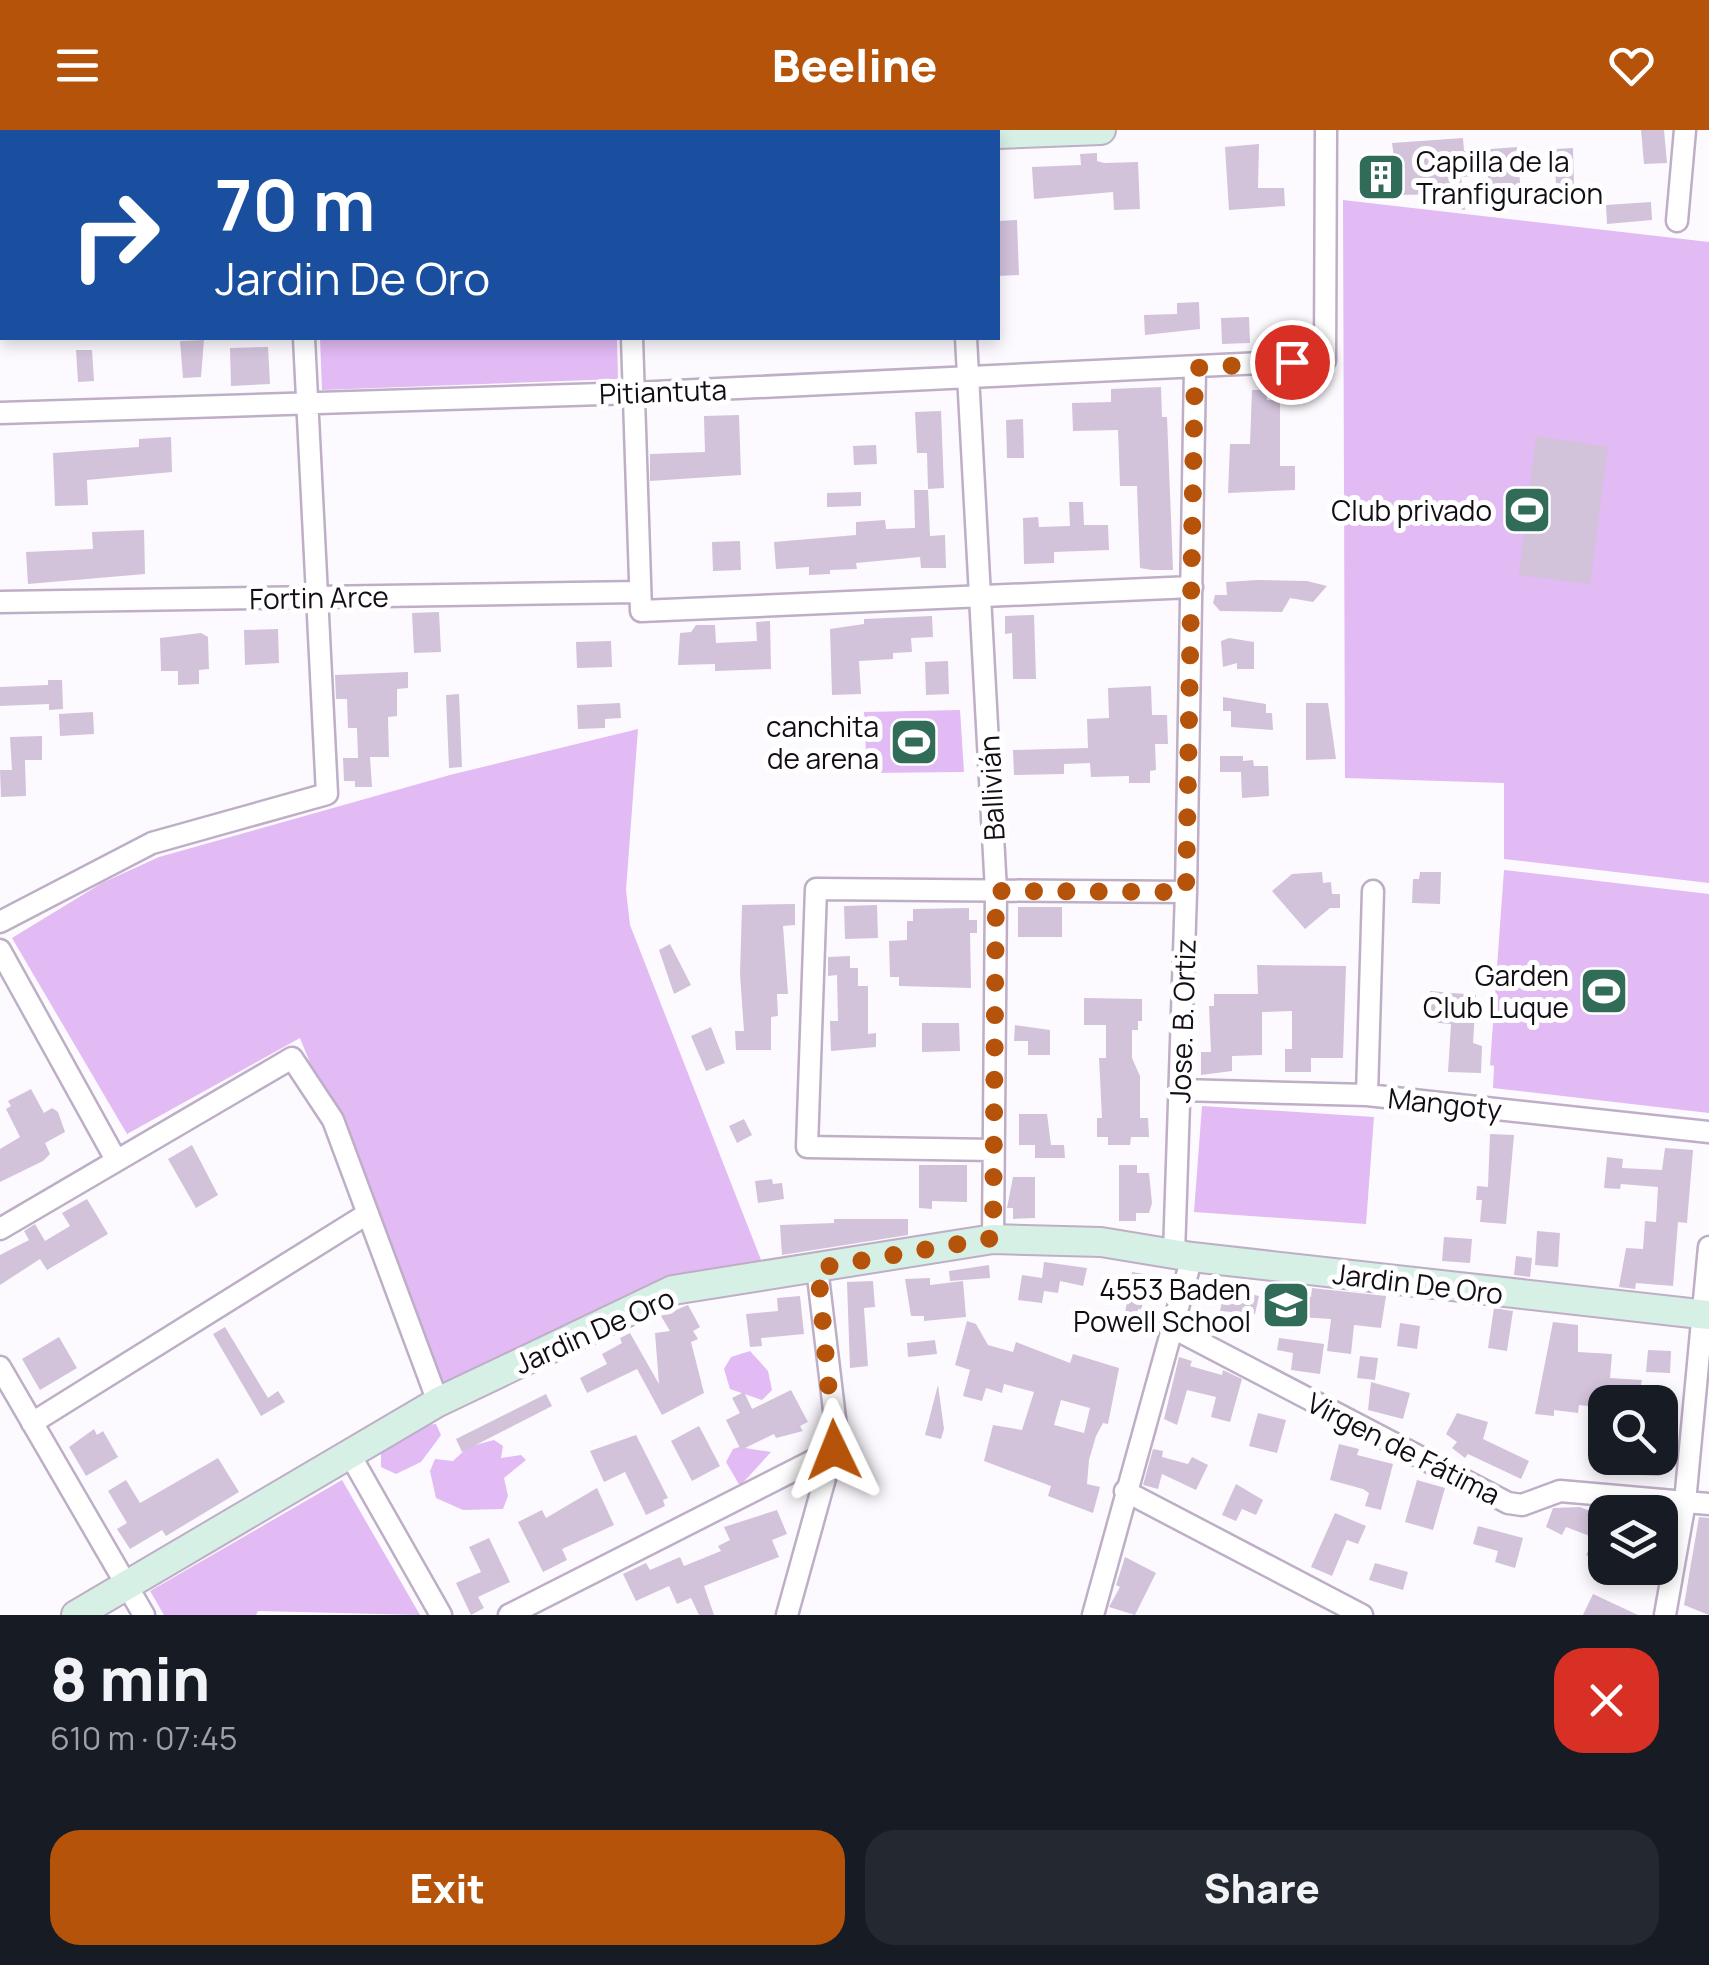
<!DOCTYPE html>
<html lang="en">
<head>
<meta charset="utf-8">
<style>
  :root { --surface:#171b24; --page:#242831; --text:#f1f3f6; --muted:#9ea1a6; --accent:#b45309 }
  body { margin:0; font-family:Manrope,sans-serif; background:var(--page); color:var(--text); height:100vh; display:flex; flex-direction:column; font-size:38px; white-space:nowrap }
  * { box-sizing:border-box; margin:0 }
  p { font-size:32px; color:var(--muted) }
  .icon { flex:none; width:55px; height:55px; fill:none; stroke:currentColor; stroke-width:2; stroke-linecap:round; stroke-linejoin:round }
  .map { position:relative; height:1485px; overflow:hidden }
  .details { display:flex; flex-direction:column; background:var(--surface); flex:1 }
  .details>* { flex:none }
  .hud { position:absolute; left:0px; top:0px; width:1000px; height:210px; box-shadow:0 5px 15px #0003; background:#1a4fa0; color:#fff; overflow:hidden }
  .fabs { position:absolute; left:1588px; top:1255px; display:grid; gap:20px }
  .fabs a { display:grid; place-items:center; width:90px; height:90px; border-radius:20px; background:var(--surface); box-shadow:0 5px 15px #0003; font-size:50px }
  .pin { position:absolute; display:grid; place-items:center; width:85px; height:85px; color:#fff; margin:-42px; border:5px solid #fff; border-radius:50%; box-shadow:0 2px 10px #0007 }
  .me { position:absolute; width:110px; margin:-55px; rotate:358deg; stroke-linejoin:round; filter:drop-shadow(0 0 8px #0008) }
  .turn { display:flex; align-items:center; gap:35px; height:210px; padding:0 50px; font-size:45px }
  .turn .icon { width:130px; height:130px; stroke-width:2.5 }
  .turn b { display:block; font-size:70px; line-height:85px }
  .round { display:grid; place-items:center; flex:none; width:105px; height:105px; border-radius:30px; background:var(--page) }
  .summary { display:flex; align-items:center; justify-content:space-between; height:170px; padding:0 50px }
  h1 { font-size:60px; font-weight:800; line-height:75px }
  .button { display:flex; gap:20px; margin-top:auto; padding:20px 50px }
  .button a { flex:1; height:115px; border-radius:30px; background:var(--accent); color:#fff; font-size:40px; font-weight:800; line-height:115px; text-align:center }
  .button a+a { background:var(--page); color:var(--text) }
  header { display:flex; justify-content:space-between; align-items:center; height:130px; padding:0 50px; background:var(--accent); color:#fff; font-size:45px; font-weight:800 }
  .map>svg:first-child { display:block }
</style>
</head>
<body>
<header><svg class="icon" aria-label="menu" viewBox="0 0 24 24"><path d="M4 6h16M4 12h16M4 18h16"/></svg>Beeline<svg class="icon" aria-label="heart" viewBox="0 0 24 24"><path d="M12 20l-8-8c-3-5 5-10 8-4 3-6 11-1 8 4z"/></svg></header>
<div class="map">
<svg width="1709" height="1485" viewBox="0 0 1709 1485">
  <rect width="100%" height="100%" fill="#fdfaff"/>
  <path fill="#e2baf4" d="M1343,70L1709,112V753L1504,729V653L1345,648Z
    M320,208H617L618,249L322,260Z
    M960,580L964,642L867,643L864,582Z
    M638,599L626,760L630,795L763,1135L441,1258L300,908L127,1004L12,808L102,753L159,727L450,645Z
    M1504,740L1709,764V983L1493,958L1494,936L1490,935Z
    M1202,976L1374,987L1366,1094L1194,1082Z
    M750,1221L768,1241L772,1260L762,1270L730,1259L724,1239L731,1227Z
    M436,1294L441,1305L421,1332L396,1344L381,1337V1316C402,1311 420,1294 436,1294Z
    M494,1310L503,1316L501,1328L521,1325L526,1330L504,1348L508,1366L503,1379L463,1380L436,1368L430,1341L435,1329L453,1331L468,1317Z
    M739,1317L771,1322L740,1356L726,1332L733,1319Z
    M342,1350L420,1485L258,1481L256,1485H164L150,1461Z"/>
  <path fill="#d2c2da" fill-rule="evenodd" d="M1641,0H1664L1667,33L1644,34Z
    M1463,8L1464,21L1517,17L1521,64L1489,66L1488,45L1461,47L1465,80L1441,76L1439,64L1362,66L1365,28L1394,27L1392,13Z
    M1259,14L1258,58H1284L1285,76L1229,80L1225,17Z
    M1573,18L1574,57L1556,58L1555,19Z
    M1097,23V31L1104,33L1138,32L1140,79L1114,80L1113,62L1034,69L1032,37L1081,35L1080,24Z
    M1651,72L1652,90L1607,94L1606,75Z
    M1017,90L1019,145L998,146V91Z
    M1199,172L1200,199L1145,205L1144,185L1177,184V173Z
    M1249,187L1250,213L1222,214L1221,188Z
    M204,210L201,247L183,248L180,211Z
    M268,217L270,254L231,256L230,218Z
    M76,220H92L94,251L78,252Z
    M1161,257L1162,287H1167L1173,440H1152L1140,438L1137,356H1120L1118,300L1073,301L1072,273L1111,272V259Z
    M1252,260H1266L1267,270H1280V336H1295V360L1228,363L1230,314H1250Z
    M941,281L944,358L928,359L927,323H917L915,282Z
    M739,285L741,345L650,351V324L705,322L704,286Z
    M1023,289L1024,328H1007L1006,290Z
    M1536,306L1608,317L1590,454L1519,445Z
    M171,307L172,342L87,350L88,375L55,376L53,323L139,317V309Z
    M876,315L877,334L854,335L853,316Z
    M914,360H928L930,406L945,405L946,438H921L920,427L856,433L857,439L830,440V444L809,445V437L776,439L774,412L856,405V392L885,390L886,399L915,398Z
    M861,362V376L827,377V363Z
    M1069,372H1083L1084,395H1108L1109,420L1054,422V433L1024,434L1023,388L1038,387L1039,397L1070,396Z
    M144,400L145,444L28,454L26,422L93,419L92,402Z
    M740,411L741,440L713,441L712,412Z
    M1257,450L1307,451L1327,456L1313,472L1290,468L1282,482L1220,481L1213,473L1215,465H1227L1226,452Z
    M439,482L441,522L414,523L412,483Z
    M1034,485L1036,549H1013L1012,503L1005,504V486Z
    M932,486L933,507L911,508L912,522L893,523V529L859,531L861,564L832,565L830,499L864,494V489Z
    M770,491L771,539L715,541V534L678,535L680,503L691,502L696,495H715L716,513L757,511L756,492Z
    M278,499L279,533L245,535L244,500Z
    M201,503L208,507L209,539L199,540V554L178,555V541H161L160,508Z
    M1229,508L1254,512V539H1237V533L1223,537L1221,511Z
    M611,511L612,537L577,538L576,512Z
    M948,531L949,564L926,565L925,532Z
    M408,542V558L397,559V586L388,587L389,627H370L372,657H355V651H344L343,628H358L357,598H348L347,569H336L335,545Z
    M48,550H62L63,579L49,580V574L0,576V557L48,555Z
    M1151,556L1152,585H1167L1168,614H1155L1156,640L1150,641V653H1129V646L1091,647L1090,633L1064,634V644L1014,645L1013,620L1088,618L1087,589L1109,588L1108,558Z
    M459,564L462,637L449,638L446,565Z
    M1223,567L1266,574V583H1272L1273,600L1231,597V581H1223Z
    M620,573L621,588L605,589V598L578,599L577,575Z
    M1306,573H1328L1336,629L1306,630Z
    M93,582L94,604L60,606L59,584Z
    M42,606V630H25L26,666L1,667L0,640H12L10,607Z
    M1220,626H1243V631L1253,630L1254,636H1268L1269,666L1242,668L1241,642H1220Z
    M1322,742L1323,753L1331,752L1332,764H1340V778H1330L1305,799L1272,761L1292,744Z
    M1420,742H1441L1440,774L1412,773L1413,749H1419Z
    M795,774V795L783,796L788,864H777L778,886L771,887V920H736L735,901H744L740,844L742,775Z
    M877,775L878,808L845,809L844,776Z
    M1018,777H1062V807H1018Z
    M969,778V790H977V803H970L971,858L899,856V847H890L889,811L907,810V791H913V779Z
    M670,814L691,855L674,864L659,820Z
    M850,826V838H858V856H868V904L876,903V917L831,921L830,891H838L837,845L828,846V827Z
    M1257,835L1346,836L1343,928H1311V942H1285V919H1292V881L1262,882V925L1232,926V941L1201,945V922H1211L1209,876H1214V864H1258Z
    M1430,861L1476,865L1473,913L1482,916L1481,943L1448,942L1451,894L1428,892Z
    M1084,868L1142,869V891H1138V900H1132V928L1140,946V988H1148L1149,1007H1131L1130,1015H1108V1007H1097V988H1102L1099,928H1106V895H1084Z
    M922,893H959L960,921L922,922Z
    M1015,895L1050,900V925H1028V911H1014Z
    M711,897L725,933L706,941L691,906Z
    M31,959L44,983L52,978L58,982L65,1002L45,1013L50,1024L43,1031L0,1052V1019L20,1007L6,979L11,976L8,971Z
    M1019,984H1047L1051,1015H1064L1065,1028H1035V1015H1019Z
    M744,989L752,1005L737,1013L729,996Z
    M1490,1004L1514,1005L1506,1094L1480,1092L1482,1070H1476L1477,1056L1488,1057Z
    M192,1015L218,1065L196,1078L168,1029Z
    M1665,1018L1693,1020L1687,1093L1678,1092L1673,1156L1636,1153L1635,1159L1619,1157L1626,1118L1643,1119L1645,1091L1656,1092L1658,1057L1621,1054L1620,1059L1604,1058L1607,1027L1623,1029L1622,1038L1662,1040Z
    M919,1035H967V1072L932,1071V1079L919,1078Z
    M1119,1035H1137V1043H1149L1152,1073L1149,1083H1136V1091H1119Z
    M1013,1047H1035V1088L1013,1089V1078H1007Z
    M772,1049L773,1054L782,1053L784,1069L758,1073L755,1051Z
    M87,1069L108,1104L47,1140L40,1129L0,1155V1125L29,1110L24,1101L35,1094L45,1111L70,1096L62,1083Z
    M834,1089H908V1105L782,1125L780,1095L834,1093Z
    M1537,1101L1560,1103L1558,1137L1535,1135Z
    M1444,1107L1472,1109L1470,1133L1442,1131Z
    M1516,1126L1532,1128L1530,1147L1514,1145Z
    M1044,1132L1087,1138L1083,1156L1060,1151L1058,1163L1044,1161L1042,1173L1018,1170L1022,1145L1042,1148Z
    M989,1135L990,1148L950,1151L949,1141Z
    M1132,1142L1144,1144L1142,1180L1138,1179L1136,1191L1124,1189Z
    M930,1148V1155L963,1151L966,1187L924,1191V1186H911L905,1149Z
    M873,1151L875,1177L864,1178L868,1236L850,1238L847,1152Z
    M1225,1158L1259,1166L1255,1184L1220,1181Z
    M1312,1158L1386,1166L1381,1198L1354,1195L1351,1224L1327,1221L1331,1189L1282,1186L1285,1164L1311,1167Z
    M800,1166L804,1204L761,1208L762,1216L750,1217L746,1184L778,1181L777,1168Z
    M688,1175L700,1197L693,1201L698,1209L691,1212L704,1263L662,1285L637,1239L587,1263L580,1248L607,1234L602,1224L622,1213L620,1208L630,1203L659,1254L655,1203L670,1201L661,1186Z
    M1494,1178L1513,1181L1507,1221L1488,1218Z
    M967,1191L976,1194L988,1215L1013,1222L1016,1212L1070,1233L1073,1224L1119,1238L1108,1294L1103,1293L1096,1306L1089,1330L1087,1354L1100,1357L1093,1383L1048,1366L1051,1356L984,1331L993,1295L1022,1300L1034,1262L1004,1254L1002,1263L986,1258L982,1271L963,1266L970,1240L955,1235ZM1061,1270L1090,1278L1084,1303L1054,1295Z
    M1553,1192L1578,1195V1222L1612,1224L1610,1248L1642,1250L1637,1272H1605V1278L1579,1275L1578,1283L1554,1280V1286L1535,1284Z
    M1400,1193L1420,1196L1417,1219L1397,1216Z
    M225,1197L268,1268L278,1261L285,1272L261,1286L213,1204Z
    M59,1207L77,1238L40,1260L22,1229Z
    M1279,1208L1324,1214L1320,1244L1291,1240L1293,1223L1277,1220Z
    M935,1210L937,1224L908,1227L907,1213Z
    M1648,1220L1671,1221L1670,1243L1646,1242Z
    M1360,1226L1378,1228L1375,1250L1357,1248Z
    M1179,1227L1192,1231L1190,1236L1222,1245L1223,1240L1242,1249L1230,1292L1211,1287L1216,1267L1187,1260L1177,1295L1164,1289Z
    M1371,1252L1410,1263L1403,1289L1368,1280Z
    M938,1255L944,1299L941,1309L925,1305Z
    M791,1260L808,1292L800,1296L803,1301L776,1308L774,1304L741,1320L726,1290L740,1283L732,1268L744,1262L752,1279Z
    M546,1264L552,1276L462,1322L456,1309Z
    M1258,1283L1286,1290L1277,1323L1249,1316Z
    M1457,1283L1488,1292L1483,1309L1529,1331L1521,1349L1468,1324L1465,1328L1452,1318L1457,1312L1446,1304Z
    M699,1296L720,1336L692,1351L671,1311Z
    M94,1299L97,1305L103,1301L118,1327L86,1346L69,1317Z
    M636,1305L668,1368L663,1370L665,1376L646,1385L625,1342L604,1352L590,1321Z
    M1339,1314L1359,1319L1357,1325L1393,1334L1381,1380L1365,1376L1369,1363L1363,1359L1330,1350Z
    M1153,1319L1163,1321L1162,1327L1188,1334L1192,1327L1208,1335L1196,1360L1162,1344L1158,1359L1143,1355Z
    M218,1328L239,1362L166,1406L162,1400L130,1419L117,1399L127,1393L108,1361L126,1350L140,1373Z
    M1641,1328H1661L1660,1346L1640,1345Z
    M1417,1350L1445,1358L1433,1400L1405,1392Z
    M1236,1354L1263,1370L1256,1385L1242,1379L1236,1391L1222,1385Z
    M597,1358L614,1395L562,1419L567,1430L543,1442L518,1392L542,1380L546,1388Z
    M1580,1377L1605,1387V1416L1597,1431L1586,1425L1595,1408L1566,1397L1562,1405L1546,1397L1553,1378Z
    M777,1380L787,1404L772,1410L779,1427L704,1456L714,1485H699L691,1468L677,1474L669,1456L636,1471L623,1444L646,1433L650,1440L680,1427L684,1436L721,1421L718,1416L730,1410L724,1397Z
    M1335,1383L1366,1396L1358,1414L1347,1410L1332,1446L1311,1437Z
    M1699,1387L1709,1388V1485L1684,1475Z
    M1478,1396L1523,1408L1515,1438L1495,1432L1498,1421L1473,1414Z
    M489,1408L510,1452L478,1467L484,1478L471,1485L456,1453L481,1442L469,1417Z
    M1125,1427L1156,1443L1135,1485L1109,1477L1120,1457L1116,1455Z
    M1375,1433L1408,1442L1403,1460L1369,1450Z
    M1593,1464L1638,1485H1583Z"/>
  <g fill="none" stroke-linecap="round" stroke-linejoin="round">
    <g stroke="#beaec6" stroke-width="25">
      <path id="street" d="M295,0V2
        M625,0V2
        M959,0V2
        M1677,91L1685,0
        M632,208L641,481L1192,457
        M966,208L996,761L993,1109
        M0,283L634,263L1325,230L1326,0
        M0,472L639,462
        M0,792L152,713L327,664L304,208
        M0,820L115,1028
        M1180,960L1367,965L1709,1002
        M1367,965L1373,761
        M993,1020L807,1017L816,759L1186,762
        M0,1099L292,928L333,990L438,1272
        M1174,1124L1186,762L1195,238
        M1171,1197L1508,1373L1522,1375L1560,1361L1709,1374
        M0,1237L144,1485
        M32,1293L367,1084
        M349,1323L441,1485
        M1125,1361L1362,1485
        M509,1485L834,1320
        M787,1485L837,1305L817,1138
        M1093,1485L1192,1127
        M1665,1485L1685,1372L1709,1117"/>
    </g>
    <g stroke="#beaec6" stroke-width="32">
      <path id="secondary" d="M998,4L1101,0
        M0,48H2
        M76,1485L438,1272L673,1160L993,1109L1101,1112L1192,1127L1709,1185"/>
    </g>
    <use href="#street" stroke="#fff" stroke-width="20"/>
    <use href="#secondary" stroke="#d6f0e6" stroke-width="28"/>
  </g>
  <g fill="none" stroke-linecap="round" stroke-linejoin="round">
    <path stroke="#b45309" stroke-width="18" stroke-dasharray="0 32.4" d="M834,1320L818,1138L993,1108L996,761L1186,762L1195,238L1292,232"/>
  </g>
  <defs>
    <g id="building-square" transform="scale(2.5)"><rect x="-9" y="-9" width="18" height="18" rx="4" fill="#306c57" stroke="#fff"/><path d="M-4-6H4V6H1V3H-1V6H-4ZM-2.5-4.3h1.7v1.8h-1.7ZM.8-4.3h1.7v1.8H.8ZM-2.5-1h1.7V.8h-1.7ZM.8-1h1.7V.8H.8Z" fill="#fff"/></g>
    <g id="stadium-square" transform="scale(2.5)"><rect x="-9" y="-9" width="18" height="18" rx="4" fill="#306c57" stroke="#fff"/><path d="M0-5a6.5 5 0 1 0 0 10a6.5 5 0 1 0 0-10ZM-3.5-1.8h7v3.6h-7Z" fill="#fff"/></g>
    <g id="school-square" transform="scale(2.5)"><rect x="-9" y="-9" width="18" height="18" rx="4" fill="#306c57" stroke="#fff"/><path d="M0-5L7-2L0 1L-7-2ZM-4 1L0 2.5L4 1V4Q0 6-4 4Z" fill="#fff"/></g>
  </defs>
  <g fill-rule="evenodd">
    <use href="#building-square" x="1381" y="47"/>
    <use href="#stadium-square" x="1527" y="380"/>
    <use href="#stadium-square" x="914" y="612"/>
    <use href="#stadium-square" x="1604" y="861"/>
    <use href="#school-square" x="1286" y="1175"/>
  </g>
  <g text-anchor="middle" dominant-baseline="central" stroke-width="10" stroke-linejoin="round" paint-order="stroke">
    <g font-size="28" fill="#130d15" stroke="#fff" text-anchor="end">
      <text x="1416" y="31" text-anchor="start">Capilla de la<tspan x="1416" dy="32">Tranfiguracion</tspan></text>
      <text x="1492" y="380">Club privado</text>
      <text x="879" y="596">canchita<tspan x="879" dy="32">de arena</tspan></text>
      <text x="1569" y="845">Garden<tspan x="1569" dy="32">Club Luque</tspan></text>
      <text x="1251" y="1159">4553 Baden<tspan x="1251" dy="32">Powell School</tspan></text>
    </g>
    <g font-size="28" fill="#130d15" stroke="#fff">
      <text transform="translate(663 261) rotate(-2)">Pitiantuta</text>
      <text transform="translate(319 467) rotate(-1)">Fortin Arce</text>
      <text transform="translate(991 658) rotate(-93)">Ballivián</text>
      <text transform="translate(1182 891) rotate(-88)">Jose. B. Ortiz</text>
      <text transform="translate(1445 973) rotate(6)">Mangoty</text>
      <text transform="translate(1418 1153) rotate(7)">Jardin De Oro</text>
      <text transform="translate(594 1200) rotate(-24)">Jardin De Oro</text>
      <text transform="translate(1404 1318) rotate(27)">Virgen de Fátima</text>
    </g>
  </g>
</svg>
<div class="fabs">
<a><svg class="icon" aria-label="search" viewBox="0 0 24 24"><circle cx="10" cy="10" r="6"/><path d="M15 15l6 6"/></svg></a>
<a><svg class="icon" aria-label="layers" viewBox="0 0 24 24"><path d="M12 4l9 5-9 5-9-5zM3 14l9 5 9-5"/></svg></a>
</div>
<div class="pin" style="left:1292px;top:232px;background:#d93025"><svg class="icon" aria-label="arrive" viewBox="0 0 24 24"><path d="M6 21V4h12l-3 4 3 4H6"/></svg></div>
<svg class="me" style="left:834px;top:1320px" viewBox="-20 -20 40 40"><path d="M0-17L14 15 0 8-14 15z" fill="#b45309" stroke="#fff" stroke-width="4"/></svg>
<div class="hud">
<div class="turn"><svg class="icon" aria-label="right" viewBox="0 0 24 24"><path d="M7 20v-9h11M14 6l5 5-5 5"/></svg><div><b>70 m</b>Jardin De Oro</div></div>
</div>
</div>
<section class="details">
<div class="summary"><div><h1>8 min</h1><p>610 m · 07:45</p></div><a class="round" style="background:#d93025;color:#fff"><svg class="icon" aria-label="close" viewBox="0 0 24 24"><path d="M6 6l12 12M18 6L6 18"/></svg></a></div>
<div class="button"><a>Exit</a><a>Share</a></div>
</section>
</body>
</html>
